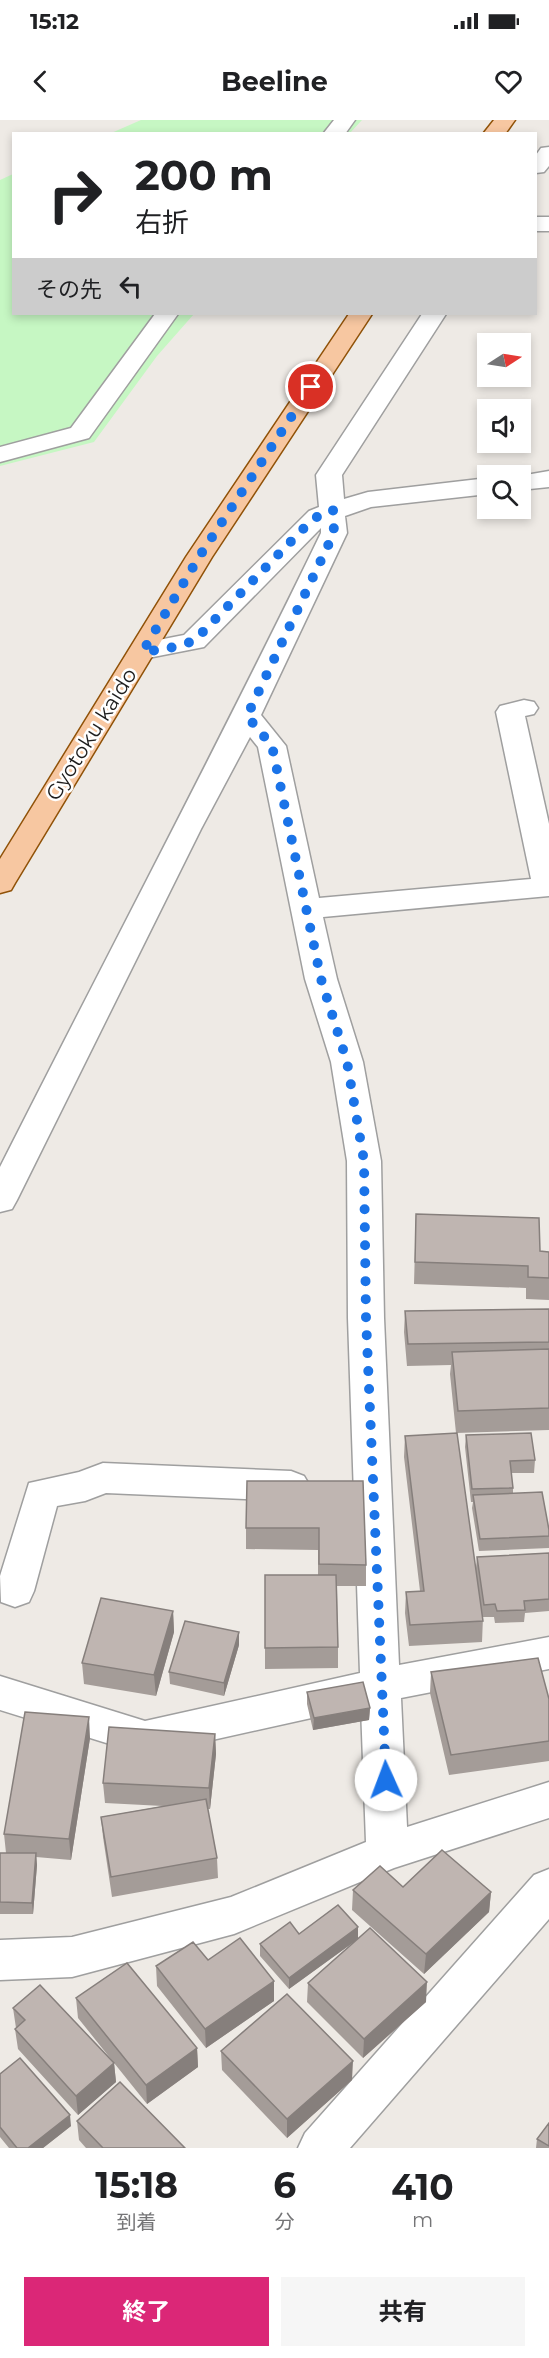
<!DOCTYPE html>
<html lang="ja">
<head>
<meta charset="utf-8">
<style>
  :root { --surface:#fff; --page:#f6f6f6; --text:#202124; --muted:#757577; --accent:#db2777 }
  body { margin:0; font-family:Montserrat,"Noto Sans JP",sans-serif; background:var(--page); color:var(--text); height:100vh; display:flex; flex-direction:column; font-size:22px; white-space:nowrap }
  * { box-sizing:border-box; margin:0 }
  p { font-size:20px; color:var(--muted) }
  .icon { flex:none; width:33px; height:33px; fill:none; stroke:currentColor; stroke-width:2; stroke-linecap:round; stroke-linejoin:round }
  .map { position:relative; height:2028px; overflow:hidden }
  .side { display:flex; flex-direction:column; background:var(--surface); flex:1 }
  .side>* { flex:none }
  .hud { position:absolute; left:12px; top:12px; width:525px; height:183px; border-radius:0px; box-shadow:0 3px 9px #0003; background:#fff; color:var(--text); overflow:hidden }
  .needle { width:39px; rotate:78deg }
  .fabs { position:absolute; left:477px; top:213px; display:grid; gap:12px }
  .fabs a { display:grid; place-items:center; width:54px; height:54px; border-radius:0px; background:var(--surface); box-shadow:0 3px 9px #0003; font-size:30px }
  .pin { position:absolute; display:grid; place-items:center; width:51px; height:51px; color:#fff; margin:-26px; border:3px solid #fff; border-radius:50%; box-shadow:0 2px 6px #0007 }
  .me { position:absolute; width:66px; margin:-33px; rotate:358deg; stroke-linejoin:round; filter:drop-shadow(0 0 4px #0008) }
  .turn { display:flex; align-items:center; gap:21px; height:126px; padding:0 24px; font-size:27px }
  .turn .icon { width:78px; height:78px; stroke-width:2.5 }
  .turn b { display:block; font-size:42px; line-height:51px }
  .then { display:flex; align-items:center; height:57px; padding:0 24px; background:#0003; gap:12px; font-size:22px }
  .eta { display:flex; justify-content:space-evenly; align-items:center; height:102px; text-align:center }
  .eta b { font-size:36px; font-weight:700; line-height:42px }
  .action { display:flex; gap:12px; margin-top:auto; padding:12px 24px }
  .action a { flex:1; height:69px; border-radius:0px; background:var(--accent); color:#fff; font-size:24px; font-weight:700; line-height:69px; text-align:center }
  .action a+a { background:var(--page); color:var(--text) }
  .status { display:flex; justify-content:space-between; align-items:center; height:42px; padding:0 30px; background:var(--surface); direction:ltr }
  .status svg { height:16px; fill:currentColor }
  header { display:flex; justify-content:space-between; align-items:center; height:78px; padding:0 24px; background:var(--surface); font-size:27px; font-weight:700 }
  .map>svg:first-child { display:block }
</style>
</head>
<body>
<div class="status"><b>15:12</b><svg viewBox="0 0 49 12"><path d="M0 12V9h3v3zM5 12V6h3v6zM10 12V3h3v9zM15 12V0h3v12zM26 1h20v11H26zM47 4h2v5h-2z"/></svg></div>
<header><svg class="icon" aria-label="back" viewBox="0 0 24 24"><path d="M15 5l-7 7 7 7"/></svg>Beeline<svg class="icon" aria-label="heart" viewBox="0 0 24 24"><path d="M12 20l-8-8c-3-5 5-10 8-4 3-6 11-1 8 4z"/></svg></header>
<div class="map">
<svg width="549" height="2028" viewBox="0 0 549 2028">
  <rect width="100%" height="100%" fill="#eeeae5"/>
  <path fill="#c6f7c3" d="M141,0H362L350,13L109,14Z
    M13,54L14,194H194L157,236L94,322L0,346V60Z"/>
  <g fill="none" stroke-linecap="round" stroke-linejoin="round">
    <g stroke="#9f9f9f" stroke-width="3">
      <path id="minor" d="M334,0H355L345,14H323Z
        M549,27V46L544,52L536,53V35L541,28Z
        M536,97H549V111H536Z
        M155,194H178L89,318L0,342V327L71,308Z
        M422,194H446L342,355L344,379L368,372L488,358V374L371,387L345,396L347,413L261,595L286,626L319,778L531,759L496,592L500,586L524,580L534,582L538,588L534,594L525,596L549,704V776L323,797L337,859L363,942L381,1041L384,1198L399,1545L549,1517V1549L401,1578L407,1707L549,1662V1698L394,1748L234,1814L72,1857L0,1860V1820L72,1817L231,1777L366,1722L361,1587L145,1635L0,1590V1556L145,1601L360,1553L348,1198L347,1041L331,942L305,859L258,627L250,617L201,709L17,1080L12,1089L0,1092V1047C107,835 218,626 321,413V408L204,527L143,539L133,537L129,531L133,525L184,515L309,391L319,387L316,355Z
        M549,351V367L520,370V356Z
        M103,1343L291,1351L304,1356L310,1366L304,1376L291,1381L106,1373L85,1381L57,1386L34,1471L29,1482L15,1487L1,1482L0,1456L29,1363L79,1352Z
        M549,1749V1799L350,2028H298L305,2013L534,1755Z"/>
    </g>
    <g stroke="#905208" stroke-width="3">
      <path id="major" d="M494,0H515L505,14H483Z
        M349,194H372L212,437L15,763L11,770L0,773V739L186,437Z"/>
    </g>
    <use href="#minor" fill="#fff" fill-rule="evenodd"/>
    <use href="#major" fill="#f7c7a1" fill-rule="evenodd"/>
  </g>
  <path fill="#a49c98" d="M416,1094L540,1131L549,1132V1180L526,1179V1168L414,1164Z
    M549,1189V1310L456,1313L450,1254L451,1245L407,1246L404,1212L405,1191Z
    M466,1315L535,1340L534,1353H511L513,1368V1373L549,1410V1428L479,1431L472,1388L473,1382H471L465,1327Z
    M405,1316L476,1448L477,1437L549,1433V1491L525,1493L524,1502L495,1503L494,1497H483L482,1522L409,1526L405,1493L406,1472L420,1471L404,1337Z
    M363,1361L366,1445V1466H337L338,1527V1548L265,1549V1455H318V1430L246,1429V1408Z
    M173,1491L174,1512L156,1576L84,1564L82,1543Z
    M239,1525L224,1576L170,1564L169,1552Z
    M431,1552L549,1579V1641L449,1655L430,1573Z
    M307,1572L370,1588L369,1600L313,1610L307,1584Z
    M215,1614L216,1634L210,1689H207L217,1738L218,1758L112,1777L103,1717L101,1697L163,1686L105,1683L103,1663Z
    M90,1618L71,1740L36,1737L37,1745L33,1794H0V1733H6L4,1714Z
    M403,1767L491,1772L489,1792L424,1854L352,1790L353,1770Z
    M358,1807V1819L289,1869L260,1836V1824Z
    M208,1840L274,1881L206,1928L157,1866L156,1846Z
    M308,1863L426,1882L363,1938L307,1882Z
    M76,1878L197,1928L198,1947L147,1984L78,1898Z
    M13,1888L114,1943L116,1962L78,1995L18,1929L15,1909L16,1908Z
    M221,1931L352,1960L287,2018L222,1950Z
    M0,1954L71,2006L43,2028H9L0,2017Z
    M77,2001L185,2028H86L79,2020Z
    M549,2003V2028H536L537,2019Z"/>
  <path fill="#867f7c" d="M173,1491L174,1512L156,1576L154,1555Z
    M239,1512V1525L224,1576V1563Z
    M370,1588L369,1600L313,1610L314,1598Z
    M89,1597L90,1618L71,1740L69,1719Z
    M215,1614L216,1634L210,1689L209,1668Z
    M36,1733L37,1745L33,1794L32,1783Z
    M491,1772L489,1792L424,1854L426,1834Z
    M358,1807V1819L289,1869V1858Z
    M274,1861V1881L206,1928L205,1909Z
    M427,1862L426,1882L363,1938L364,1919Z
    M197,1928L198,1947L147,1984L146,1965Z
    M353,1941L352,1960L287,2018V1999Z
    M114,1943L116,1962L78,1995L76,1976Z
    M70,1995L71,2006L43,2028H28Z"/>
  <path fill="#bfb5b1" stroke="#867f7c" stroke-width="1.5" d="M416,1094L539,1098L540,1131L549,1132V1158L528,1157V1146L415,1142Z
    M549,1189V1222L408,1224L405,1191Z
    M549,1229V1288L458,1291L452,1232Z
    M457,1313L483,1501L410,1505L406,1472L424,1471L405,1316Z
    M531,1313L535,1340L510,1341L513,1368L472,1369L466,1315Z
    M247,1361H363L366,1445L319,1444V1408H246Z
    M542,1372L549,1410V1416L480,1419L473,1375Z
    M549,1433V1479L524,1481L525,1490L497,1491L495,1484L484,1485L477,1437Z
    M265,1455H336L338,1527L265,1528Z
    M101,1478L173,1491L154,1555L82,1543Z
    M185,1501L239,1512L224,1563L169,1552Z
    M538,1538L549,1579V1621L451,1635L431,1552Z
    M363,1562L370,1588L314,1598L307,1572Z
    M25,1592L89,1597L69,1719L4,1714Z
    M109,1607L215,1614L209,1668L103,1663Z
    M206,1679L217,1738L111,1757L101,1697Z
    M442,1730L491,1772L426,1834L353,1770L380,1746L403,1767Z
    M0,1733H36L32,1783L0,1782Z
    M338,1785L358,1807L289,1858L260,1824L290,1802L299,1814Z
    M370,1808L427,1862L364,1919L308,1863Z
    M240,1818L274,1861L205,1909L156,1846L193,1822L208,1840Z
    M127,1843L197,1928L146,1965L76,1878Z
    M40,1865L114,1943L76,1976L15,1909L25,1900L13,1888Z
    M287,1874L353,1941L287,1999L221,1931Z
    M20,1938L70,1995L28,2028H17L0,2007V1954Z
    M120,1962L185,2028H103L77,2001Z
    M549,2003V2026L537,2019Z"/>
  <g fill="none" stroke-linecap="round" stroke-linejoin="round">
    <path stroke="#1a73e8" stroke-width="10" stroke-dasharray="0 18" d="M311,267L199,437L143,531L163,530L194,521L307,405L318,396L333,390L334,413L247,596L272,626L321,859L347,942L364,1041L366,1198L386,1660"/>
  </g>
  <g text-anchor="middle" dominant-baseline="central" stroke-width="5" stroke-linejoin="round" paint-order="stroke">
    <g font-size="21" fill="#1e1e1e" stroke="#fff">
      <text transform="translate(91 614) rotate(-58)">Gyotoku kaido</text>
    </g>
  </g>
</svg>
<div class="fabs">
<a><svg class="needle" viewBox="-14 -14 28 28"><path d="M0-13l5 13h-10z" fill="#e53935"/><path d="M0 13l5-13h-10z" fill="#757577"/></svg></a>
<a><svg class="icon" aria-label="sound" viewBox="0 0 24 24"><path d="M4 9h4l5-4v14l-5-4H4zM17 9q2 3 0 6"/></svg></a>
<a><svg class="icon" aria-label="search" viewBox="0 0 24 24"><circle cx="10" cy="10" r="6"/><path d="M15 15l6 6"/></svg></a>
</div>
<div class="pin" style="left:311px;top:267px;background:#d93025"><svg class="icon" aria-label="arrive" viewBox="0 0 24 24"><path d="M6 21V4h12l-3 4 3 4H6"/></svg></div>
<svg class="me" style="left:386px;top:1660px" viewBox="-20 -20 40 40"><circle r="19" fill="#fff"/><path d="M0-13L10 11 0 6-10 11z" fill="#1a73e8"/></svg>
<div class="hud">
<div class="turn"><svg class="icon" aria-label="right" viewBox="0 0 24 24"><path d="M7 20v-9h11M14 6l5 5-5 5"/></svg><div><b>200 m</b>右折</div></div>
<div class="then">その先<svg class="icon" aria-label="left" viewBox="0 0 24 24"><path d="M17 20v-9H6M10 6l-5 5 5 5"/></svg></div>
</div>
</div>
<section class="side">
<div class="eta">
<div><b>15:18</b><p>到着</p></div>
<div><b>6</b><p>分</p></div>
<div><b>410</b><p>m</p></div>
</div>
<div class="action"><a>終了</a><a>共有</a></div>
</section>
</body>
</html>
